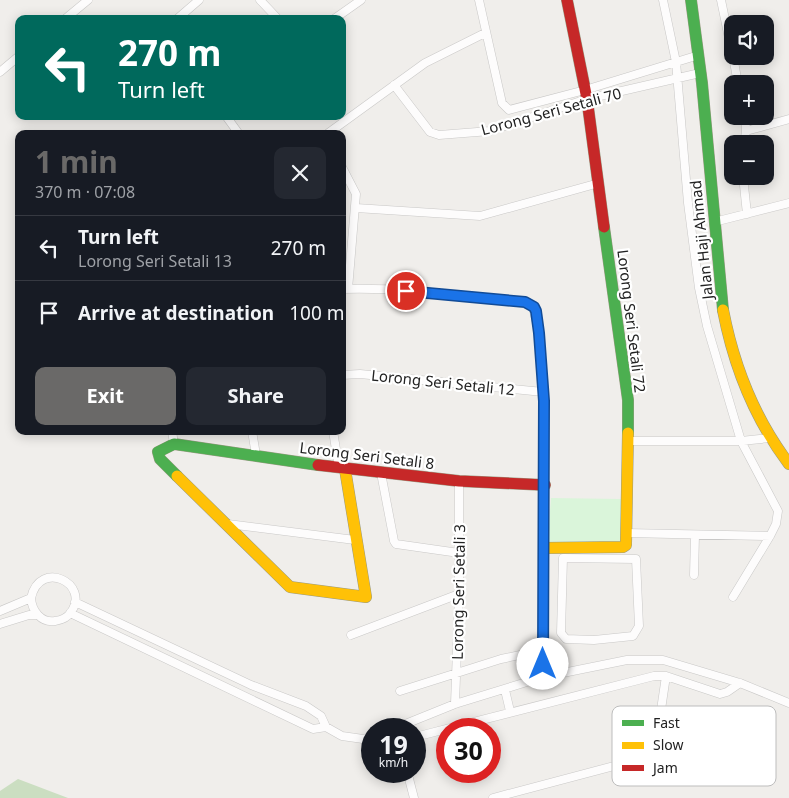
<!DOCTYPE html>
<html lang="en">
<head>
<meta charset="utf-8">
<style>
  :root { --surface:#171b24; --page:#242831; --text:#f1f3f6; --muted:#9ea1a6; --line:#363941; --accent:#6a6968 }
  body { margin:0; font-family:"Noto Sans",sans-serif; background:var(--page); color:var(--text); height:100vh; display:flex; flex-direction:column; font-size:19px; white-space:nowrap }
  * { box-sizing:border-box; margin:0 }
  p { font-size:16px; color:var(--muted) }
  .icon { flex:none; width:28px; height:28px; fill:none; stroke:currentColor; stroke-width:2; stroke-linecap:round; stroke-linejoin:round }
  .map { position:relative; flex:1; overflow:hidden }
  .panel { position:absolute; left:15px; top:130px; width:331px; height:305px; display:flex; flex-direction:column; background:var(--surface); border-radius:10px; box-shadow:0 2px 12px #0003 }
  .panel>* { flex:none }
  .banner { position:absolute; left:15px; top:15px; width:331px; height:105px; border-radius:10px; box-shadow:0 2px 12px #0003; background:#00695c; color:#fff; overflow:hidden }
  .fabs { position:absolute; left:724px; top:15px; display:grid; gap:10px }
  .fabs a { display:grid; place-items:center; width:50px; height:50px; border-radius:10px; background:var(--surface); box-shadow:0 2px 12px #0003; font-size:25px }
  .speed { position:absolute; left:361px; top:718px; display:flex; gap:10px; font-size:25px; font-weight:700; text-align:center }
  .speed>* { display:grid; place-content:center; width:65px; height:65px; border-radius:50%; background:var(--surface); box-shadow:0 2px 12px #0003; line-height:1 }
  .speed small { font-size:12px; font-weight:400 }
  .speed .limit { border:8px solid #d22; background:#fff; color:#111 }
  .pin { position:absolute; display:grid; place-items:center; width:42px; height:42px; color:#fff; margin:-21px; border:2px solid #fff; border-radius:50%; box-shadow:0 1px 5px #0007 }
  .me { position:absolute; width:55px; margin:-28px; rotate:0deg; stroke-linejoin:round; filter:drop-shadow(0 0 4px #0008) }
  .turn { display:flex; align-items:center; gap:18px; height:105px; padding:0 20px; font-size:22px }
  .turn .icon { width:65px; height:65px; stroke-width:2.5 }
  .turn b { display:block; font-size:35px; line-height:42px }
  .round { display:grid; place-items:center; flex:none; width:52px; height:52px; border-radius:10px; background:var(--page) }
  .summary { display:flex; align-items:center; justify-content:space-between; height:85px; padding:0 20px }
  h1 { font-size:30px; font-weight:700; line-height:38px; color:var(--accent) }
  .action { display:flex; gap:10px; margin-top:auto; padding:10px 20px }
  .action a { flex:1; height:58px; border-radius:10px; background:var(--accent); color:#fff; font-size:20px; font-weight:700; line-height:58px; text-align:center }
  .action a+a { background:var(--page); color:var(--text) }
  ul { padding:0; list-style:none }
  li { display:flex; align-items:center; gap:15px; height:65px; padding:0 20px; border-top:1px solid var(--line) }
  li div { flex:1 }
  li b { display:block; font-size:19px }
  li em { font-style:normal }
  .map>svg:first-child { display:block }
</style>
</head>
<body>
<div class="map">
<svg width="789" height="798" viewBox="0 0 789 798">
  <rect width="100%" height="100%" fill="#f0eeeb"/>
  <path fill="#cbdec1" d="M18,779L68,798H0V791Z"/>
  <path fill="#daf5da" d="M551,498L622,499V545L547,549Z"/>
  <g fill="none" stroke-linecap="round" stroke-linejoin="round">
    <g stroke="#c9c8c7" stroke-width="9">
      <path id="street" d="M260,0L278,19
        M479,0L502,103L509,110L585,90L699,55
        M663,0L676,62L688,203L699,288L707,326L741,441L778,511L776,524L770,536L733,597
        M721,0L732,53
        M65,19L88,0
        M177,19L199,0
        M334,19L361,0
        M733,56L738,84
        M0,72L19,56
        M394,85L430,132L439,135L490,131L587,99L700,73
        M226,116L239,134
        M746,131L789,119
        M327,134L425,63L485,33
        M744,144L746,131L745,116
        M342,167L356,194L348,289
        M743,176L747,214
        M356,208L480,216L599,183
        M714,222L789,203
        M342,289C403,287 465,296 525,302L533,307L539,333L544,401L543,677
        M342,375L360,374L543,392
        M172,431L174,444
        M252,431L256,455
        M333,431L339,468
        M627,441H741L770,438
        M381,473L394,541L396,544L459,553
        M228,524L355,540
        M626,533L770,536
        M563,558L636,559L639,626L633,636L594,640L566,639L561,633Z
        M694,575L695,535
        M75,602L251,685L306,706L321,716L326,727L342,736L363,739L372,737
        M0,611L31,598C40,558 91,584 71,612C68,617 62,620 55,621C41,623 32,611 31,598
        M70,613L313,729L326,727
        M0,624L29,615H37
        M351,635L459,594
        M505,690L510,711
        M400,691L501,659L543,650
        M455,704L459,594V481
        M393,729L455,704L543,677L627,660H663L740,683L789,703
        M415,737L654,676H666L720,694L727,692L740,683
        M407,771L414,798
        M493,798L648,757L655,750L666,676"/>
    </g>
    <g stroke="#999a82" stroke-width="12">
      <path id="fast" d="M691,0L702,83L723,310
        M604,227L628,400V433
        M177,476L160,459L158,452L174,444L318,465"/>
    </g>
    <g stroke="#999a82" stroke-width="12">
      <path id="slow" d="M723,310C734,367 754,418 789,464
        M177,476L290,587L366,597L345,469
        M544,548L623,547L626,545L628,433"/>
    </g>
    <g stroke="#999a82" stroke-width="12">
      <path id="jam" d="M567,0L587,99L604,227
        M318,465L459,481L545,485"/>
    </g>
    <use href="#street" stroke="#fdfcfc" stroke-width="8"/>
    <use href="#fast" stroke="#4caf50" stroke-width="11"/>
    <use href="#slow" stroke="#ffc107" stroke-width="11"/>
    <use href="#jam" stroke="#c62828" stroke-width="11"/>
  </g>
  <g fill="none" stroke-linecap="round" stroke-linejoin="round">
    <g stroke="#114b97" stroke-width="12">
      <path id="route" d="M406,291L525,302L534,307L536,311L539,333L544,401L543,664"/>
    </g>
    <use href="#route" stroke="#1a73e8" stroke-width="9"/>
  </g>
  <g text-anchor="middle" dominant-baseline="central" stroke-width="4.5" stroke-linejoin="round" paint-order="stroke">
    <g font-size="15" fill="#222" stroke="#fff">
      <text transform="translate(551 111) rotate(-15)">Lorong Seri Setali 70</text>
      <text transform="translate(701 240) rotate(-96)">Jalan Haji Ahmad</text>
      <text transform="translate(632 321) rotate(83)">Lorong Seri Setali 72</text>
      <text transform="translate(443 382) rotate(6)">Lorong Seri Setali 12</text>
      <text transform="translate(367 455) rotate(7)">Lorong Seri Setali 8</text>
      <text transform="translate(458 592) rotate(-89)">Lorong Seri Setali 3</text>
    </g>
  </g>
  <rect x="612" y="706" width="164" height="80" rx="8" fill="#fff" stroke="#bdbdbd" stroke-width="1"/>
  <rect x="622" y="720" width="22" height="6" fill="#4caf50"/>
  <rect x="622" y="742" width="22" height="7" fill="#ffc107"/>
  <rect x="622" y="765" width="22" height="6" fill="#c62828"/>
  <g font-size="14" fill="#222">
    <text x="653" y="728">Fast</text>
    <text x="653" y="750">Slow</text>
    <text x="653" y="773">Jam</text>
  </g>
</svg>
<div class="fabs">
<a><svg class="icon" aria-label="sound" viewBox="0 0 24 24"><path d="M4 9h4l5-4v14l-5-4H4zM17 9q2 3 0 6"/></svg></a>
<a>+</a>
<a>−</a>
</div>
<div class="speed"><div>19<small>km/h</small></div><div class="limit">30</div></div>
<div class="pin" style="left:406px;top:291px;background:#d93025"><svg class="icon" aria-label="arrive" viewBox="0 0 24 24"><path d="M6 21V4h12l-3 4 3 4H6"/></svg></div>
<svg class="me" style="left:543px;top:664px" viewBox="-20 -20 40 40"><circle r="19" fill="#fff"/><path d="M0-13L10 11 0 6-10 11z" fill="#1a73e8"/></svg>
<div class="banner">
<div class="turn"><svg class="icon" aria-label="left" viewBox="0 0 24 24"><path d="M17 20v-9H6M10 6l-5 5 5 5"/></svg><div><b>270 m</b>Turn left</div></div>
</div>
<section class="panel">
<div class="summary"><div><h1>1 min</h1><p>370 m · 07:08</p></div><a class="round"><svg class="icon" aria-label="close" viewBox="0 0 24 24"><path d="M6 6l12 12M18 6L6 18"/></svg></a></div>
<ul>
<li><svg class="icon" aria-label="left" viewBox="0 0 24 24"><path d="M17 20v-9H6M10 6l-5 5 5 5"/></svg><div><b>Turn left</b><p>Lorong Seri Setali 13</p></div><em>270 m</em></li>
<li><svg class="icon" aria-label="arrive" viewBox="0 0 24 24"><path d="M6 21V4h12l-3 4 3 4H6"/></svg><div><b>Arrive at destination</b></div><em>100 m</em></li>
</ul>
<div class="action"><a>Exit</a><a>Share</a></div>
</section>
</div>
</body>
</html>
